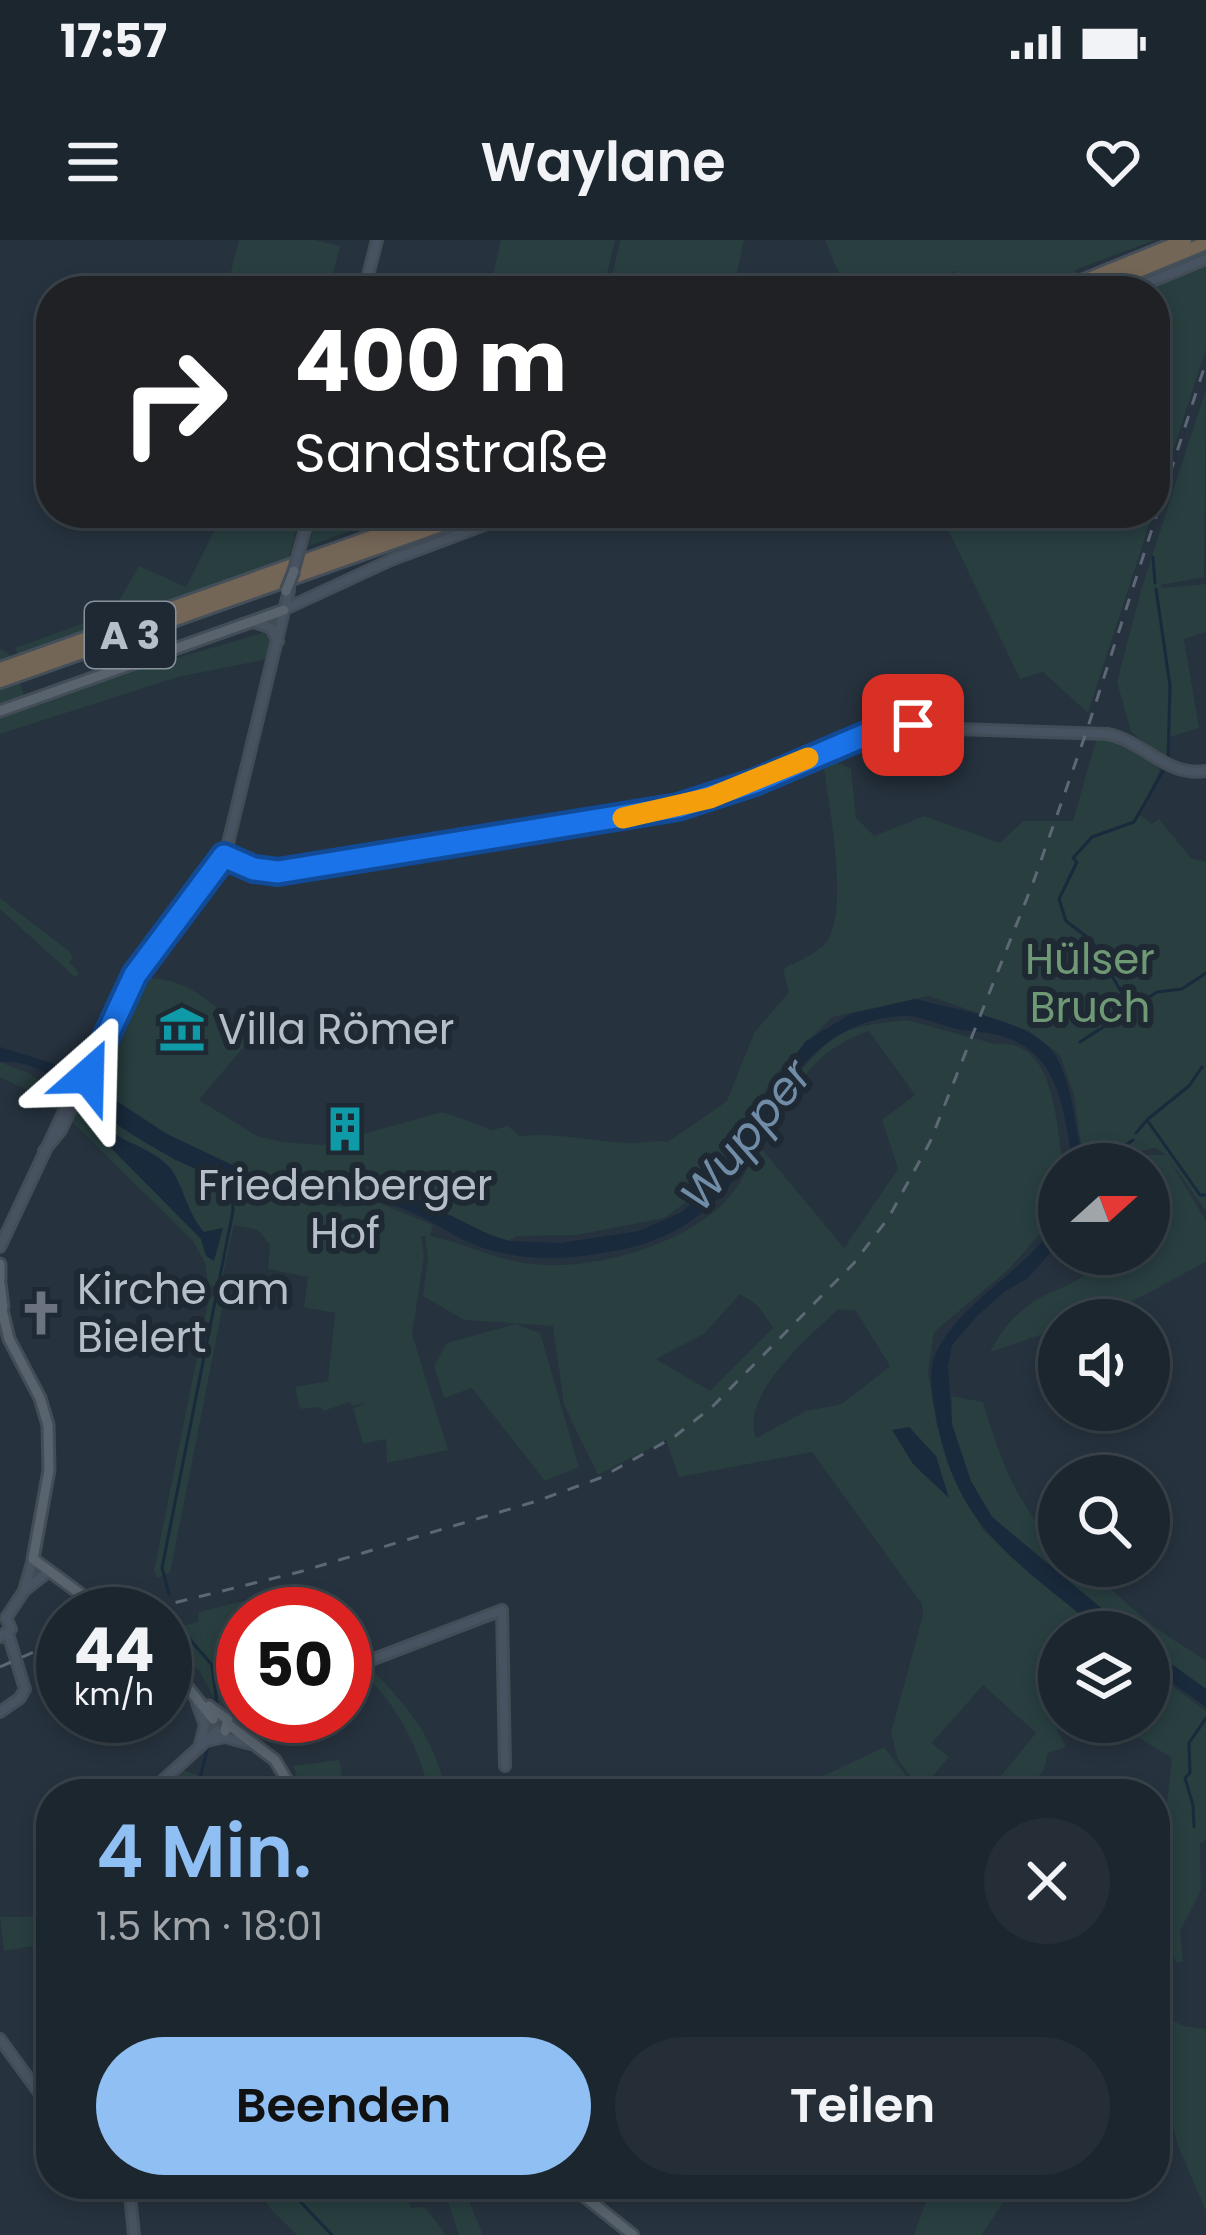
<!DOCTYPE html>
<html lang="de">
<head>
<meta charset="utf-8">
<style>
  :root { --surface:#1c262e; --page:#252e36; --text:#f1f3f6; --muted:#a0a5aa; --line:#3a434a; --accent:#90bff4 }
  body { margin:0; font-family:Poppins,sans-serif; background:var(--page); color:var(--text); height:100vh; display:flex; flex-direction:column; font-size:45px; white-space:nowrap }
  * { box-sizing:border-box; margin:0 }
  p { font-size:39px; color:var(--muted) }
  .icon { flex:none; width:66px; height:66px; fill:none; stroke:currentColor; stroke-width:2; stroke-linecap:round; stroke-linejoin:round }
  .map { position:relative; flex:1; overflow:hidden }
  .sheet { position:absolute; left:36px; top:1539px; width:1134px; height:420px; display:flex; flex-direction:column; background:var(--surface); border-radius:48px; box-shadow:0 6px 18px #0003,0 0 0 3px var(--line) }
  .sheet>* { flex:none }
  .banner { position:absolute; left:36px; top:36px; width:1134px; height:252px; border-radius:48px; box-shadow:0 6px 18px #0003,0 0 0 3px var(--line); background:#202124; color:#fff; overflow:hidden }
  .needle { width:78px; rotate:69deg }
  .controls { position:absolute; left:1038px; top:903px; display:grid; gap:24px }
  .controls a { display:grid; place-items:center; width:132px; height:132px; border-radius:50%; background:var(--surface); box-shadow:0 6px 18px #0003,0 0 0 3px var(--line); font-size:60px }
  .speed { position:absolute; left:36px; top:1347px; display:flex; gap:24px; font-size:60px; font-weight:700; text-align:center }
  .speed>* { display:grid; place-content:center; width:156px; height:156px; border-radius:50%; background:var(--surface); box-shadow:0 6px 18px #0003,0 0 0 3px var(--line); line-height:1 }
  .speed small { font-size:30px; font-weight:400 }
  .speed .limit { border:18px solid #d22; background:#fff; color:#111 }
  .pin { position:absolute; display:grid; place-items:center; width:102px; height:102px; color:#fff; margin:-51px; border-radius:24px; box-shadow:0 6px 18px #0006 }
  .me { position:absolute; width:132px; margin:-66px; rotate:25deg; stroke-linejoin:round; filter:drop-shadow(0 0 9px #0008) }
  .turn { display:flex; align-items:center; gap:42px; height:252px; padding:0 60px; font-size:54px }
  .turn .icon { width:156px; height:156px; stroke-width:2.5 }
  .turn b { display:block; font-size:84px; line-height:102px }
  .round { display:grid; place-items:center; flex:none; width:126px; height:126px; border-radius:63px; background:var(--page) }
  .summary { display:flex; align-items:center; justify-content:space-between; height:204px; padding:0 60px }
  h1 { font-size:72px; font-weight:600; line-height:90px; color:var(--accent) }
  .action { display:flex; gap:24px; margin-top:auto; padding:24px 60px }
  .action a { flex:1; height:138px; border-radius:72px; background:var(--accent); color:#111; font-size:48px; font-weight:600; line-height:138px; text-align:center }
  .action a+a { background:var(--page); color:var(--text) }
  .status { display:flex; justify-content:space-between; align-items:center; height:84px; padding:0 60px; background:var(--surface); direction:ltr }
  .status svg { height:33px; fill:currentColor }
  header { display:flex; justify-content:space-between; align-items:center; height:156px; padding:0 60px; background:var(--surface); font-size:54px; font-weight:600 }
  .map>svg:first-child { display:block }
</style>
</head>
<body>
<div class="status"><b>17:57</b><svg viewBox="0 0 49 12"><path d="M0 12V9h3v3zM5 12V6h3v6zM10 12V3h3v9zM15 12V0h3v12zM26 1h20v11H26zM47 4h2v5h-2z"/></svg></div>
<header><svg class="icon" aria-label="menu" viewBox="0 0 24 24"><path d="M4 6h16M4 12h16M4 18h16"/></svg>Waylane<svg class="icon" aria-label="heart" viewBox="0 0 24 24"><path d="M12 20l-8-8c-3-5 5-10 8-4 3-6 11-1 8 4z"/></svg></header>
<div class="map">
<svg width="1206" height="1995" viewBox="0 0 1206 1995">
  <rect width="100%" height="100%" fill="#26323e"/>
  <path fill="#283e3f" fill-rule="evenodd" d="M239,0H315L340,6L332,38L326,37L322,51H226Z
    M501,0H615L603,51H489Z
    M620,0H744L733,51H609Z
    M825,0H1155L1075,30L1076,38L1041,51H929L958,38L956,31L908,51H846Z
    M1206,26V109L1155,266V51H1145Z
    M1206,149L1204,337L1161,345L1162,348L1206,344V392L1184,399L1199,488L1170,497L1169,522L1131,492L1117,442L1141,350Z
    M223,273H272L299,280L288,322L18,414L15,408L112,373L139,326L186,347Z
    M317,273H399L309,306Z
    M940,273H1153L1088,473L1043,432L1020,439Z
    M263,393L272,396L268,419L178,437L0,494V409L9,414L29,468L146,427Z
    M1096,500C1126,502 1139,509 1160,530L1139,574L1152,584L1159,579L1191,618L1206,622V971L1168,918L1206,981V1022C1160,1045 1112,1080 1059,1080V1089L990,1112C1000,1094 1009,1080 1026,1067C1052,1047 1088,1044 1106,1014H1149V924H1126L1141,915H1166L1156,908L1140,911L1122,924H1084L1074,855L1060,815L1029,791L929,756L832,777L773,837L752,875L693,957L664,978L577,995L516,996L509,1001C485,993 463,984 441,972C428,965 413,954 399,951C369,943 337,958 307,952C229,939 155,888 92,844L140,739C186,732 219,770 252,797L199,860L257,896L282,902L322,905L443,872L492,890L508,886L520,896C557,892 592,902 629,903C643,904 653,899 668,902L727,861L754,793L789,752L783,729C795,722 814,715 824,705C852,673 827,560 823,518L851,528L856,578L874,596L924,576L1000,603L1023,581H1073Z
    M0,658L70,712L73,718L69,722L79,733L75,737L0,669Z
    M907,780L995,804C1055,797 1056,883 1063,924H1059V973L1008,1030L934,1092L928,1132L937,1186L945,1212L983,1290L1101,1392H1059V1482H1078L1070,1489L1063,1485L1057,1490L1066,1507L1048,1513L1044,1529L1026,1554H986L1036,1493L983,1445L932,1503L949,1517L921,1550L898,1520L891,1493L923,1375L922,1364L812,1212L679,1237L666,1200L598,1235L564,1165L553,1086L464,1080L423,1056L428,1018L425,996H421L424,1016L412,1094L448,1210L387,1223L386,1199L363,1204L353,1168L366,1163L352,1166L350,1162L323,1171L321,1167L300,1169L295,1147L328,1141L335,1073L304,1067L308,1037L268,1029L270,1005L258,990L234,985L220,1048L208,1045L205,1023L193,1001L72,882L82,860L175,920L269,958L345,967L379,963L433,985L430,996C472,1005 499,1023 545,1025C609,1028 716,996 745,933C767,888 791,827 836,797C857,784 883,783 907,780ZM869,791L915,855L882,880L898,929L844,1008L761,908C792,856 807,812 869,791ZM740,1054L758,1066L773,1088L710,1151L656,1119L704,1094ZM838,1069L856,1071L890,1126L842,1164L806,1171L756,1198C740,1153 810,1097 838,1069Z
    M0,822L28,833L64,856L56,871L40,856L0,837Z
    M214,1056L224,1060L170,1333L157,1338L154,1330L209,1058Z
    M515,1084L540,1093L579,1227L545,1241L472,1148L444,1158L434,1126L447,1103Z
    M951,1156L983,1162C999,1215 1016,1267 1059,1304V1326H1084L1153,1386L1206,1421V1449L1149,1408V1392H1130L998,1284C976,1259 957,1219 952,1186C951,1176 953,1166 951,1156Z
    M295,1348V1374H243V1459L220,1469L199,1430L165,1405V1390L198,1382L199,1372Z
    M367,1425C410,1468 432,1493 447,1554H430C418,1505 396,1462 358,1428Z
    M1149,1429L1206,1471V1600L1200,1604L1201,1650L1180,1691L1183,1722H1176L1163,1693L1167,1677L1155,1682V1667L1171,1659L1165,1635L1174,1627L1166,1584L1157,1583L1156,1561L1167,1562L1172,1518L1136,1496L1126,1483L1119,1487L1105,1482H1149Z
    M884,1507L921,1554H785Z
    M339,1520L346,1554H304L293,1526Z
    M183,1530L213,1541L223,1554H154Z
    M0,1677H51V1703L4,1711Z
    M1155,1772L1184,1786L1206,1789V1971L1178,1906L1165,1854L1155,1857Z
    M257,1944H403L411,1968L425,1967L446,1995H297L269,1967Z
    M442,1944H462L483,1995H459Z
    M932,1944H1020L1012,1948L982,1995H914Z"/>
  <path fill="#192a3c" d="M915,759C954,770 1041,780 1059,822C1074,854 1075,890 1084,924H1073C1061,853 1056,796 970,791C946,790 924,774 900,776C829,781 792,831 760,890C749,911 740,934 724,952C698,981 661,1002 623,1009C563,1022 501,1024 447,991C426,979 405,967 381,962C363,959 344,965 326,964C279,960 230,945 187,925C152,908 117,886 87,863C59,843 37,819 0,822V807L64,827L167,894L266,941L312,954L399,950L490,995L509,1001L561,1003L639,991L682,972L710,948L761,860L806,801L851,774Z
    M108,889C125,904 159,910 173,932C185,951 187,972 204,992L223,988L214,1021L206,1016L201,999L109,906L104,891Z
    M1059,980L1058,1004L1028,1038L1004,1052L977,1076L952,1105L948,1126L952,1184L971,1241L992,1277L1130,1392H1101C1017,1320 954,1290 935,1170C931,1151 928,1124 939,1107C969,1055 1027,1030 1059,980Z
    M909,1187L936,1216L949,1258L913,1224L892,1190Z
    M1149,1408L1206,1449V1467L1149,1426Z"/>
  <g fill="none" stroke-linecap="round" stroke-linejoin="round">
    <path stroke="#192a3c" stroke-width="3" d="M1153,317L1155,343
      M1156,349L1170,446L1168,520
      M1132,770L1091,700L1066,681L1059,659L1077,622L1073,618L1092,597L1134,582L1163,531
      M1080,802L1157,752L1182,749L1206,733
      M1148,879L1189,846L1202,827
      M1136,893L1147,880L1200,955H1206
      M1115,919L1120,909L1133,900
      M169,1354L162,1328L233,971L232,944
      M179,1387L212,1425L217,1465
      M204,1554L200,1538L208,1507
      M1194,1587L1193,1565L1185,1538L1190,1533L1189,1503L1206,1478
      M290,1944L293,1954L332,1995"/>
    <g stroke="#434d57" stroke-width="14">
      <path id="secondary" d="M364,51L377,0
        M1128,51L1206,19
        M299,311L310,273
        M285,369L391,320L516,273
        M254,382L271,388L278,401
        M224,616L254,629L277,632L678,567L755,542L863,494L891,487L1107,494C1145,501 1165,537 1206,531
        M44,911L61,890L135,735L226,612L289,350
        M0,1007L123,746L129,740
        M25,1350L49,1331
        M6,1378L24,1351L33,1319
        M0,1397L11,1389L6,1378
        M345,1430L502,1370L505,1526
        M197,1463L205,1485L200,1504
        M0,1472L20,1458L25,1449L8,1394
        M227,1478L243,1465
        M207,1501L225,1497L251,1504
        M148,1554L217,1491
        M0,1799L51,1869
        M107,1944L129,1949
        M129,1944L134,1995"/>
    </g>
    <g stroke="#434d57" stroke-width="15">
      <path id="primary" d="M0,471L284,370
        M0,1024V1039
        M0,1043L3,1067
        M0,1061L9,1099L40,1158L48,1185L49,1230L33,1319L108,1374
        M165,1419L213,1479
        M209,1466L228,1480L225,1491
        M229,1485L275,1520L295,1554
        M569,1944L633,1995"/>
    </g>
    <g stroke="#454f59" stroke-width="18">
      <path id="highway" d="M1059,51L1185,0
        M1090,51L1206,3
        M0,429L439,273
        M0,441L475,273"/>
    </g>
    <use href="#secondary" stroke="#485361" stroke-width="8"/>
    <use href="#primary" stroke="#58636e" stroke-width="9"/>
    <use href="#highway" stroke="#746657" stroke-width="12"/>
    <path stroke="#5c6875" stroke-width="3" stroke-dasharray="12 12" stroke-linecap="butt" d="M129,1374L299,1332L537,1261L600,1238L674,1197L713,1166L854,1023L889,977L930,902L1033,643L1086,493L1206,122
      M0,1427L63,1399"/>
    <g stroke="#434d57" stroke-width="14" stroke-linecap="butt">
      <path id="secondary-bridge" d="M293,333L299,311"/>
    </g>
    <g stroke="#434d57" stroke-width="15" stroke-linecap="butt">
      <path id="primary-bridge" d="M286,351L294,331"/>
    </g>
    <use href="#secondary-bridge" stroke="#485361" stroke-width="8"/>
    <use href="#primary-bridge" stroke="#58636e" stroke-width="9"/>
  </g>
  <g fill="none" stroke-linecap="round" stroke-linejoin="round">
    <g stroke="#114b97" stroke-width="30">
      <path id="route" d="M88,836L135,735L224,616L254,629L278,632L678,567L755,542L877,490L913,485"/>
    </g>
    <use href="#route" stroke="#1a73e8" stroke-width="21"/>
    <path stroke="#f59e0b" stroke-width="21" d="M623,578L710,558L808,518"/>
  </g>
  <defs>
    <g id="museum-bare" transform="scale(3.6)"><path d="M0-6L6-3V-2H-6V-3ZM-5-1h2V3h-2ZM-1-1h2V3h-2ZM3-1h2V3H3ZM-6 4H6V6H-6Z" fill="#0f9aa8" stroke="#1f2933" stroke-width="2.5" paint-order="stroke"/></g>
    <g id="building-bare" transform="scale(3.6)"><path d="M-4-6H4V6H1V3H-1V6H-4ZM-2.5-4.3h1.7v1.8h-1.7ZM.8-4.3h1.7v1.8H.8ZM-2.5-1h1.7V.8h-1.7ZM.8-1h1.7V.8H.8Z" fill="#0f9aa8" stroke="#1f2933" stroke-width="2.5" paint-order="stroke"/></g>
    <g id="church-bare" transform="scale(3.6)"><path d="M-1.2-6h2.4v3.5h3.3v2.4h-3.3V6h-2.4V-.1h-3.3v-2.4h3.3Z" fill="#6b7280" stroke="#1f2933" stroke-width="2.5" paint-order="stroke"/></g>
  </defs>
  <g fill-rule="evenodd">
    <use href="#museum-bare" x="182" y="789"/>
    <use href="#building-bare" x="345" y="889"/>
    <use href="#church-bare" x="41" y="1073"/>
  </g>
  <g text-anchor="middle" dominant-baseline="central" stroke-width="12" stroke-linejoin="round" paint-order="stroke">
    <rect fill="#1f2933" stroke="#89929c" stroke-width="3" x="85" y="362" width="90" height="66" rx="9"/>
    <g font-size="39" font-weight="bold" fill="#b6bfc9">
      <text x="130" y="395">A 3</text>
    </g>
    <g font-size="42" fill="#6e9974" stroke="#1f2933">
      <text x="1090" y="719">Hülser<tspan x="1090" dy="48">Bruch</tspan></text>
    </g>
    <g font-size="42" fill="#b6bfc9" stroke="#1f2933" text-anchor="start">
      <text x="218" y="789">Villa Römer</text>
      <text x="345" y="945" text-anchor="middle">Friedenberger<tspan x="345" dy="48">Hof</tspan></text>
      <text x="77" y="1049">Kirche am<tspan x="77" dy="48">Bielert</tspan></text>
    </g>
    <g font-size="45" font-style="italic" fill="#708ca6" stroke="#1f2933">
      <text transform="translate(746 895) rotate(-51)">Wupper</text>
    </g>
  </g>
</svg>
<div class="controls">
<a><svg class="needle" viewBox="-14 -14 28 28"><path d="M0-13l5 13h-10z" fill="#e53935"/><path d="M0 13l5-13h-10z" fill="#a0a5aa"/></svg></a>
<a><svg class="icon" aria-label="sound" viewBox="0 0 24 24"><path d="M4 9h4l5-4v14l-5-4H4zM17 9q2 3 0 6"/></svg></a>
<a><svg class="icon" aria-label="search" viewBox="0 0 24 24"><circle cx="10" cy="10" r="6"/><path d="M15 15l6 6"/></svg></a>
<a><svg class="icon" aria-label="layers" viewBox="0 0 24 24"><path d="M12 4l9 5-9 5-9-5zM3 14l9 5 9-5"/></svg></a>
</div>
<div class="speed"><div>44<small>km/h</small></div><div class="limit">50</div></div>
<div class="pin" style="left:913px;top:485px;background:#d93025"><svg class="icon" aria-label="arrive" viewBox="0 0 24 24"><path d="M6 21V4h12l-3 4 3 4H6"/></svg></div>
<svg class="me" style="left:88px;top:836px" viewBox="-20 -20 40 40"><path d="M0-17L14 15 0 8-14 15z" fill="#1a73e8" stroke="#fff" stroke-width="4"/></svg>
<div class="banner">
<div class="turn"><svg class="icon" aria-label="right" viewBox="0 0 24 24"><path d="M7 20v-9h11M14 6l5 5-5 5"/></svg><div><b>400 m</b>Sandstraße</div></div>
</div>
<section class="sheet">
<div class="summary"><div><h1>4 Min.</h1><p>1.5 km · 18:01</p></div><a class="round"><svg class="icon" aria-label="close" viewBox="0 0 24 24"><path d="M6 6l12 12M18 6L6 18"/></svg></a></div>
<div class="action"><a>Beenden</a><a>Teilen</a></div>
</section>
</div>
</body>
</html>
